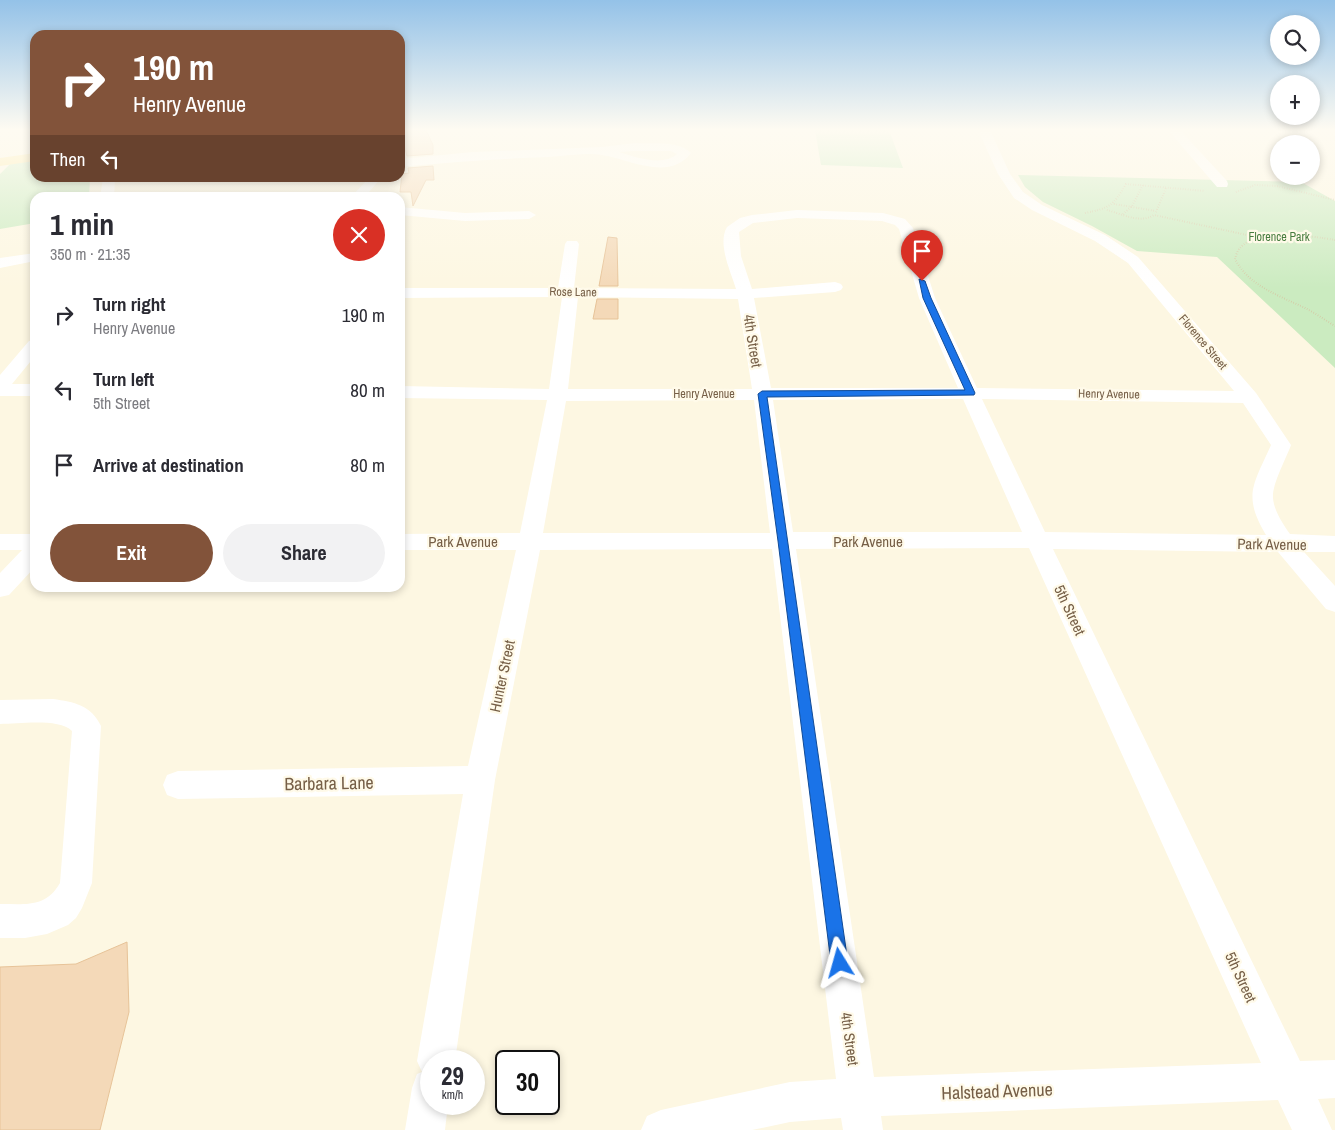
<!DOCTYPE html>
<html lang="en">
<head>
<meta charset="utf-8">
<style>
  :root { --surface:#fff; --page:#f2f2f3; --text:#2b2b33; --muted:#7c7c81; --accent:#82533a }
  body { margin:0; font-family:"Archivo Narrow",sans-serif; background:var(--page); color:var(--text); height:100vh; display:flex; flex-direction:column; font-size:19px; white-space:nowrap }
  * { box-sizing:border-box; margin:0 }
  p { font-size:16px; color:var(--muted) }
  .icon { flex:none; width:28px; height:28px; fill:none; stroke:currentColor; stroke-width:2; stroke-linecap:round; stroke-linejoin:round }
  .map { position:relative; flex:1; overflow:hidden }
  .panel { position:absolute; left:30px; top:192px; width:375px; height:400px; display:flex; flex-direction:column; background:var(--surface); border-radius:15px; box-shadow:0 2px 8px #0003 }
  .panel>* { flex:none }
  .guide { position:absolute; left:30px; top:30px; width:375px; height:152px; border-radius:15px; box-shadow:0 2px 8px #0003; background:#82533a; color:#fff; overflow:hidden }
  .fabs { position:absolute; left:1270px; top:15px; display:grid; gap:10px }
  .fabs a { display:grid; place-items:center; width:50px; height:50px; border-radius:50%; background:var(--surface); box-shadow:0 2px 8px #0003; font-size:25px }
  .speed { position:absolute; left:420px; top:1050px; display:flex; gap:10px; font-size:25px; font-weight:700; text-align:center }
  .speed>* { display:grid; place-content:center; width:65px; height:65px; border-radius:50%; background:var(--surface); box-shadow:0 2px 8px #0003; line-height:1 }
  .speed small { font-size:12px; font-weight:400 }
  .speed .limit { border:2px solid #111; border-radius:8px; background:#fff; color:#111 }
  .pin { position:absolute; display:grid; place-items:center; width:42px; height:42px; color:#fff; margin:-51px -21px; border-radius:50% 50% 50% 0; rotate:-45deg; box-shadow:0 0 5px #0007 }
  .pin .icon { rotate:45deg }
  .me { position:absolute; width:55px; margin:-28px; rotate:352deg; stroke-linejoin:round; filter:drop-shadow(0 0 4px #0008) }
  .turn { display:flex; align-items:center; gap:18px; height:105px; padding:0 20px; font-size:22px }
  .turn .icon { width:65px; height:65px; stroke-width:2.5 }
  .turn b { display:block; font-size:35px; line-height:42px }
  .then { display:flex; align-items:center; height:48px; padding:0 20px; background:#0003; gap:10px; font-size:19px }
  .round { display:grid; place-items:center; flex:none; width:52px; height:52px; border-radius:26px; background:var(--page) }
  .summary { display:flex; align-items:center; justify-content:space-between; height:85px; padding:0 20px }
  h1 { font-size:30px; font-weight:700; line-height:38px }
  .action { display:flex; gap:10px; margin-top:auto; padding:10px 20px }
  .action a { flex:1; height:58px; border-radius:30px; background:var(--accent); color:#fff; font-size:20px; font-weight:700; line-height:58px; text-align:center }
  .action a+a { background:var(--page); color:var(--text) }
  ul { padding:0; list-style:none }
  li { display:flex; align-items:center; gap:15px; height:75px; padding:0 20px }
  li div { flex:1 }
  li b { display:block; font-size:19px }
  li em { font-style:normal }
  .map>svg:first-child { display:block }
</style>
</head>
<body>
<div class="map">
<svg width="1335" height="1130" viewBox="0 0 1335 1130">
  <rect width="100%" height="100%" fill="#fdf7e2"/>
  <path fill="#cbebc0" d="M815,130H889L903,168L821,165Z
    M35,152V178H90L89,197L35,198V223L0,229V174L14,160Z
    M1018,175L1301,182L1335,201V368L1217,257L1137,251L1092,226L1043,202L1025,187Z"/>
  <path fill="#f4d9b8" stroke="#e7c398" d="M400,130H426L433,145V154L407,156Z
    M433,166L434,180H426L413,206L411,192H400L402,174L409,173L408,168Z
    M608,237L617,238L618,286H599Z
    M597,299H618V319H593Z
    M127,942L129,1012L100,1130H0V967L76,964Z"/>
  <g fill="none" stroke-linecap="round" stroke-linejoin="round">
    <path stroke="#d8bd9c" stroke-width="2" stroke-dasharray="0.5 2" stroke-linecap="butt" d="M1236,192L1255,185L1277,186L1335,200
      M1114,204L1156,211
      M1107,210C1122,214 1140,224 1154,215L1261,238
      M1156,212L1166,188
      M1085,213C1110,208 1113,206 1126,184L1205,191
      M1123,214L1132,206L1143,185
      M1335,240C1312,236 1257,228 1240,248C1237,251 1236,256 1235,259C1249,286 1278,295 1305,308C1315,313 1325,320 1335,326"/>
    <path fill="#fff" fill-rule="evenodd" d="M978,130H990L1010,174L1023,192L1042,205L1105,235L1138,257L1256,393L1291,445C1286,459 1272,484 1273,498C1274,511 1283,524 1290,534L1335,536V552H1304L1335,586V612L1326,609L1278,552L1053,549L1300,1061L1335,1060V1098L1318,1099L1332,1130H1292L1278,1100L881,1116L883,1130H843L841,1118L790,1122L752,1130H641L647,1116L661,1110L790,1082L836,1079L772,549L540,550L495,780L455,1061H431V1104H448L445,1130H405L412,1088L417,1074L422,1072L417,1061L463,794L178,799L167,795L163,785L167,775L178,771L468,766L516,550H400V534L520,533L547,400L400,398V386L549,389L562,297L400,298V288H558L565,244L567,241H577L579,244L574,288L736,289C731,272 717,244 727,227L740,218L752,215L797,210L883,213L905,219L913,228L935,298L977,388L1234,391L1128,263L1095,241L1032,210L1014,198L998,174ZM797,218L882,221L895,225L899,229L919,298L958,388H771L754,298L835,292L841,290L843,287L841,284L835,282L752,289L741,256L739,232L753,223ZM578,297L738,299L752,389H568ZM963,399L1022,532H793L773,400ZM982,399L1243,403L1271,445C1254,484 1242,495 1266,535L1045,532ZM754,400L770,533H543L566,401ZM1029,548L1261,1063L874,1077L796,549Z
      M1168,130H1180L1227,181L1228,184L1227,187H1217Z
      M635,143C652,144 679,140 691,153C669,182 629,159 602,155C585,152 565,156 548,157C499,159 450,162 400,167V159L473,152L602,147ZM635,151H671L677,154C663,167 635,157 619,152Z
      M103,178H115L114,198H100Z
      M369,178H381L364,198H350Z
      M400,207L465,213L529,211L536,215L529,219L465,221L400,215Z
      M35,253V261L0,268V258Z
      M35,340V356L12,384H35V396H0V375L29,341Z
      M0,534H35V567L9,595L0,597V573L22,550H0Z
      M53,699C74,702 91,705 101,726L92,883L82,908L76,918L68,925L47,934L25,938H0V904C25,904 46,908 60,883L72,731C59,718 19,724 0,724V700Z"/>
    <path fill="#fee898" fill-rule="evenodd" d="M35,153V161L0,166V158Z"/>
  </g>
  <linearGradient id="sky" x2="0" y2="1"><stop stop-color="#94c2e8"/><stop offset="0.45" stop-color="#fefbf2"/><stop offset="1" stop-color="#fefbf2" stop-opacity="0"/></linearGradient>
  <rect width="1335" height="288" fill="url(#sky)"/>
  <path fill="#1a73e8" stroke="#114b97" d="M919,279L925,281L931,298L975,393L974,395L767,397L848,963L846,969L840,971L834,969L831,963L778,541L758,394L762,391L965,390L923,298Z"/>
  <g text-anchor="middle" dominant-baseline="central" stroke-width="4.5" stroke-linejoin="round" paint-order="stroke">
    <g font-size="12" fill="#477c3f" stroke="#fffae9">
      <text x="1279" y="237">Florence Park</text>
    </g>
    <g font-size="12" fill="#765f47" stroke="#fffae9">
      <text transform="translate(573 292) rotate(1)">Rose Lane</text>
      <text transform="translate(1203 342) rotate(50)">Florence Street</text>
      <text x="704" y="394">Henry Avenue</text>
      <text transform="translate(1109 394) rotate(1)">Henry Avenue</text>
    </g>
    <g font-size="15" fill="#765f47" stroke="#fffae9">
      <text transform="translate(753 341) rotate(81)">4th Street</text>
      <text x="463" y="541">Park Avenue</text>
      <text x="868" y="541">Park Avenue</text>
      <text transform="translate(1272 544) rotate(1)">Park Avenue</text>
      <text transform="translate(1070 610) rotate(65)">5th Street</text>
      <text transform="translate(502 676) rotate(-78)">Hunter Street</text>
      <text transform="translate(1241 977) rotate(65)">5th Street</text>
      <text transform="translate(850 1039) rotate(82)">4th Street</text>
    </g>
    <g font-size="18" fill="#765f47" stroke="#fffae9">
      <text transform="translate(329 783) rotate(-1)">Barbara Lane</text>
      <text transform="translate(997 1091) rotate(-2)">Halstead Avenue</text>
    </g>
  </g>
</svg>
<div class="fabs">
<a><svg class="icon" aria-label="search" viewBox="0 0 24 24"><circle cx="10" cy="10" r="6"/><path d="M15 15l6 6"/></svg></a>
<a>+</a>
<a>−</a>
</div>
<div class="speed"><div>29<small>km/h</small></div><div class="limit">30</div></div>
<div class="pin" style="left:922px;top:281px;background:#d93025"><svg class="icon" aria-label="arrive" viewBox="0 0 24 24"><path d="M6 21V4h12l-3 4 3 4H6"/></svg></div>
<svg class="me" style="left:840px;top:963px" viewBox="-20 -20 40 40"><path d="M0-17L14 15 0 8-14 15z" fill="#1a73e8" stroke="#fff" stroke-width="4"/></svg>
<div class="guide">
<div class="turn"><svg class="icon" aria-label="right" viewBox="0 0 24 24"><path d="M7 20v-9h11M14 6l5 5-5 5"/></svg><div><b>190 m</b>Henry Avenue</div></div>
<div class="then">Then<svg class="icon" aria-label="left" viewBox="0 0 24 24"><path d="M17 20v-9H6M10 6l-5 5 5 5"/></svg></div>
</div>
<section class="panel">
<div class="summary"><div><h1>1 min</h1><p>350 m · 21:35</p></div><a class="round" style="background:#d93025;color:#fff"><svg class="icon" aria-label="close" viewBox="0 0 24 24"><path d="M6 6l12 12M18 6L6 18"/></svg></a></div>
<ul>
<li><svg class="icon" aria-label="right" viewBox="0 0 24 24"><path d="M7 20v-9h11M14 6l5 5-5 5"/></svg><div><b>Turn right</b><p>Henry Avenue</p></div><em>190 m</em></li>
<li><svg class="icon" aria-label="left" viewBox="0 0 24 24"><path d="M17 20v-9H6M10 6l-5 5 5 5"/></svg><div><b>Turn left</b><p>5th Street</p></div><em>80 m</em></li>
<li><svg class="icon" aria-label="arrive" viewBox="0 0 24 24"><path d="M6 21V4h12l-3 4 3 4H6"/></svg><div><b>Arrive at destination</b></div><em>80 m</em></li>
</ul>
<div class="action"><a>Exit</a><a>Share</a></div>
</section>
</div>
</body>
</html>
